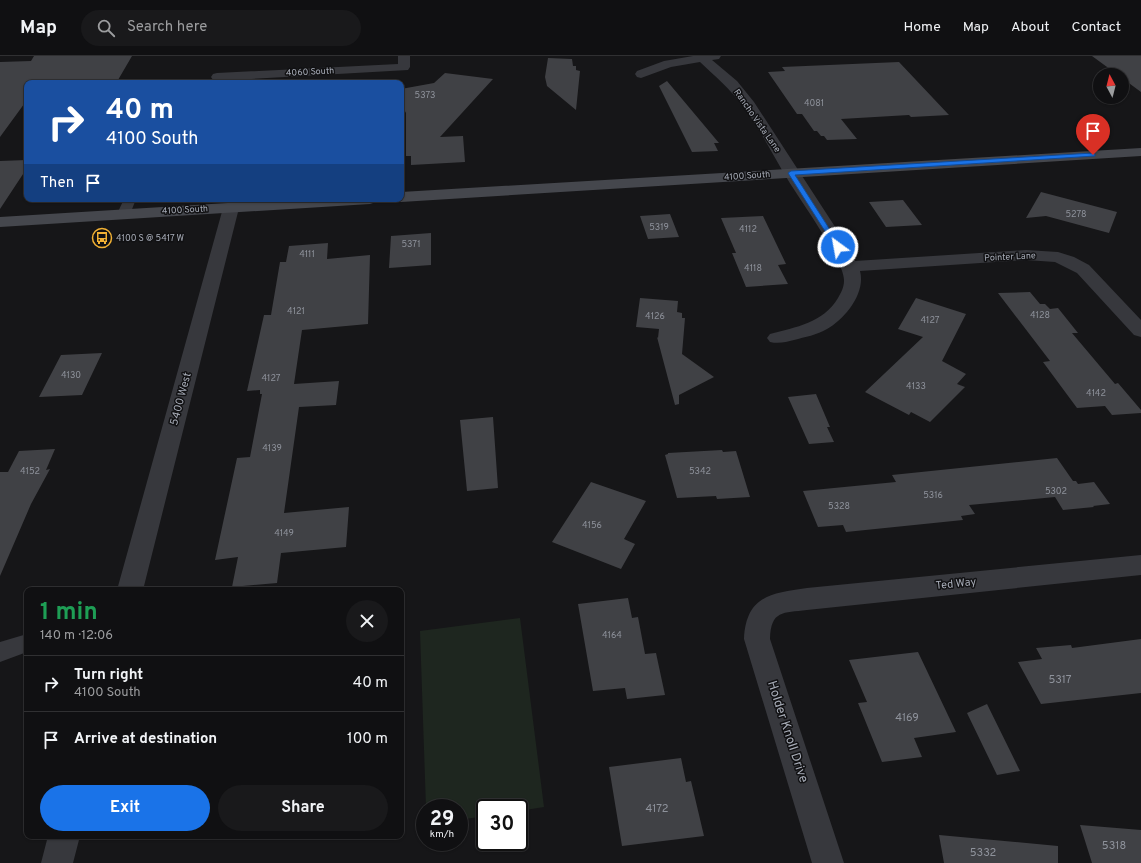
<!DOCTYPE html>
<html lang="en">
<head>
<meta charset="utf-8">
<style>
  :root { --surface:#101012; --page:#19191b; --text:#f1f3f6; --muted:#9c9d9f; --line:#303032; --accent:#1a73e8 }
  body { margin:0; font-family:Overpass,sans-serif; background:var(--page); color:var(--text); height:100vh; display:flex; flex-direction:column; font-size:15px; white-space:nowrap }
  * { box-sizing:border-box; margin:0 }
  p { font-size:13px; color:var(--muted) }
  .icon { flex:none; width:22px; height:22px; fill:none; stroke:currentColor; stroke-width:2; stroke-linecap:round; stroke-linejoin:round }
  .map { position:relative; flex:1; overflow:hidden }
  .side { position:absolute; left:24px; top:531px; width:380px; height:252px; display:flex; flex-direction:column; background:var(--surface); border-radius:8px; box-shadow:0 1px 3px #0004,0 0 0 1px var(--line) }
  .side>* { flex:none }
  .top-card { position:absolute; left:24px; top:24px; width:380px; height:122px; border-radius:8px; box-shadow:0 1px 3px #0004,0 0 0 1px var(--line); background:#1a4fa0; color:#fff; overflow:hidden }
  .needle { width:26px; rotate:353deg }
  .tools { position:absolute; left:1093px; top:12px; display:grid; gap:8px }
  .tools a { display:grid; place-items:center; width:36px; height:36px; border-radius:50%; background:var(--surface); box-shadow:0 1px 3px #0004,0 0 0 1px var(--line); font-size:20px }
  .speed { position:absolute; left:416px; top:743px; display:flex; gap:8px; font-size:20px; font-weight:700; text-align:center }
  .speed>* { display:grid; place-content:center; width:52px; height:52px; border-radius:50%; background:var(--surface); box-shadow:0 1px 3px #0004,0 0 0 1px var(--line); line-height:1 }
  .speed small { font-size:10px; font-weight:400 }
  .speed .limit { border:2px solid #111; border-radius:6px; background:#fff; color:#111 }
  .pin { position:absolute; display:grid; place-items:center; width:34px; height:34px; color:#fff; margin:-41px -17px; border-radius:50% 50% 50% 0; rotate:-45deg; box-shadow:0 0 4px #0007 }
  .pin .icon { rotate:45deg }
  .me { position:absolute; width:44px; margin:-22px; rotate:328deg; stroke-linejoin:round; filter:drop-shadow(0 0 3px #0008) }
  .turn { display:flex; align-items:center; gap:14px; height:84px; padding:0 16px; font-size:18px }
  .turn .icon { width:52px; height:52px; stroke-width:2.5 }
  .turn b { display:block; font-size:28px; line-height:34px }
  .then { display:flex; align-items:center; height:38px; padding:0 16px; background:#0003; gap:8px; font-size:15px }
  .round { display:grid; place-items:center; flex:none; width:42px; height:42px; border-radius:21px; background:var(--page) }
  .head { display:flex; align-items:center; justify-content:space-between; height:68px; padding:0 16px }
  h1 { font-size:24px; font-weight:700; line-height:30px; color:#1e9e55 }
  .action { display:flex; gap:8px; margin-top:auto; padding:8px 16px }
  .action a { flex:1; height:46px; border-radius:24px; background:var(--accent); color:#fff; font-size:16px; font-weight:700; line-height:46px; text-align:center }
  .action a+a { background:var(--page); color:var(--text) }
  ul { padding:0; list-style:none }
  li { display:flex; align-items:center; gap:12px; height:56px; padding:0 16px; border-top:1px solid var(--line) }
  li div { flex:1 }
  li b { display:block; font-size:15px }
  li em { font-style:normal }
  header { display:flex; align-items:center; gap:24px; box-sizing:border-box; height:56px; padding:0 20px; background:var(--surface); border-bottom:1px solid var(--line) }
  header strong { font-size:19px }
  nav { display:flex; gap:22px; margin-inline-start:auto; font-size:14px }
  .search { width:280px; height:36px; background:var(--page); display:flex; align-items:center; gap:10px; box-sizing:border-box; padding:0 14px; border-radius:22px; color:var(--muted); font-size:15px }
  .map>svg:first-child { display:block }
</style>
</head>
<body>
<header>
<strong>Map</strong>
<div class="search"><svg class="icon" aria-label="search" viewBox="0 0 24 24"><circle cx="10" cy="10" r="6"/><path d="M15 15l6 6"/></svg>Search here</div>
<nav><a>Home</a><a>Map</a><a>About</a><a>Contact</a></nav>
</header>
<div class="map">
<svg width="1141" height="807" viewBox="0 0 1141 807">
  <rect width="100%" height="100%" fill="#161618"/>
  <path fill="#1e261f" d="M520,562L544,751L519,755V752H485V760L459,764V752H426L420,575Z"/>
  <path fill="#404145" d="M34,0H132L118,24L27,27V44L0,81V6L31,5Z
    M1092,0H1141V36L1122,22V19H1118Z
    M548,2L572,3L573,10H576V14L580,15L576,54L547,30L545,21Z
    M899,6L949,59L911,61L909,59L841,63L857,83L827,84L824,80H821L817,75H814L802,58H797L768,16L785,15L782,11Z
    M445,17L493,23L440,81L463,80L465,106L411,109V100H406V57L401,48V33L434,27Z
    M667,25L719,87H714L718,95L692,96L659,30Z
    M27,104V112L0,153V105Z
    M1041,136L1117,156L1109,177L1046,160L1026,162Z
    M903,144L922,169L886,171L869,146Z
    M670,158L679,181L648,183L640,160Z
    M763,160L786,208L778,209L788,228L746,231L732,197H736L721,162Z
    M431,177V209L389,212L391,180Z
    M328,187L327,203L370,199L368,268L302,274L294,328L339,325L336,349L299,351L284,457L349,451L346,491L281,497L277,527L232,531L238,501L215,504L237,402L250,401L262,338H260V334L247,335L264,259H271L280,206H286L289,190Z
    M1030,236L1040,248H1045L1050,253L1058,252L1078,277H1072L1115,328L1118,327L1141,354V357L1112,359L1105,350L1077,352L1043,306L1050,305L998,237Z
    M640,242L678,245L677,256L682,257V262H685L682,298L714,321L679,339V348L675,349L657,281L658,282L659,273L636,271Z
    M916,242L966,258L942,305L966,318L957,328L965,331L930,366L911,356L909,359L865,336L923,281L898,273Z
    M102,297L82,339L39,341L61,299Z
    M816,338L830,371H827L834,386L809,388L788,341Z
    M493,361L498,432L467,435L460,364Z
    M55,393L46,414L50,413L31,448L0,520V416H8L19,395Z
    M722,394L723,396L736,395L750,441L717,443L716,440L677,442L665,399L668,398V397Z
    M1057,402L1073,425H1076L1078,428L1094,426L1110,448L1093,450L1094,451L1063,454L1055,441L969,449L975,458L961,460L963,464L846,476L843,469L818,471L803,435L896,426L892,419Z
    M591,426L646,445L624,483L635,488L621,513L552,486Z
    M628,542L632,562L638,561L645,598L656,597L665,639L627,643L625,632L593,635L578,548Z
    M1141,583V637L1041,648L1018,606L1042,603L1036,592L1071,589L1072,592Z
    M918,596L956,676L914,682L922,701L882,706L858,647L867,646L849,604Z
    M987,648L1020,715L997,719L967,657Z
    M681,702L686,726L691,725L704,780L622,790L609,711Z
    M1080,769L1141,774V807H1092Z
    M939,779L1058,790V807H944Z"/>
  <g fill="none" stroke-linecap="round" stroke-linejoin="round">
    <path fill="#37383d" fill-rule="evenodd" d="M124,143H136L129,161H119L117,158Z
      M27,578V596L0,606V586Z"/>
    <path fill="#37383d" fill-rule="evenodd" d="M398,0H410V11L408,14L217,25L213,24L211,21L213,18L217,17L398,8Z
      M693,0H721L719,3L712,4L737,25L754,46L841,180L855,205L1026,194L1058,196L1074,201L1089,209L1141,264V281L1134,279L1077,217L1055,206L1026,204L860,215C866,237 845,263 827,273C817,279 805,281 794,284C786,286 779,288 770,286L767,282L770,278C796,271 823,267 838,242C841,237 844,231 844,225C845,206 800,144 788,124C773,100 760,72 742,49C730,33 715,20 700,6L671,11L641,22L637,21L635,18L637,15L664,5Z
      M1141,499V519L807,554C783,557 771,554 770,583L844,807H812L744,583C746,540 771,537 807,532Z"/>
    <path fill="#37383d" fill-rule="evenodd" d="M231,147L237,149L239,152L143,534H117L223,152L225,149Z
      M48,780H80L73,807H41Z"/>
    <path fill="#45474d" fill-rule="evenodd" d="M1141,92V100L401,146L395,143H401V136Z
      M294,143H378L376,146L370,148L0,171V161Z"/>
  </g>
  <path fill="#1a73e8" stroke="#114b97" d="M1093,97L1095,98V100L795,119L841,191L838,193L835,191L788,117L791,115Z"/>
  <defs>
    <g id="bus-ring" transform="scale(1)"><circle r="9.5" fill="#111113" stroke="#f2b134" stroke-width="1.5"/><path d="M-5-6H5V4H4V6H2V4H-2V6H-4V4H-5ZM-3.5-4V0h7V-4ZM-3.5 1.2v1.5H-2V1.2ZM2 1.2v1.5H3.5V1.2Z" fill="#f2b134"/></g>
  </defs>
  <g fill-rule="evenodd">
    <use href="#bus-ring" x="102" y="182"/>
  </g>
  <g text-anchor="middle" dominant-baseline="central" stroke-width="3" stroke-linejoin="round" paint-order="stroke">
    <g font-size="9" fill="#a8adb8" stroke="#111113">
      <text transform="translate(310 16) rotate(-3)">4060 South</text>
      <text transform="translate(757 65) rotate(55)">Rancho Vista Lane</text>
      <text transform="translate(747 120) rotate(-4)">4100 South</text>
      <text transform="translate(185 154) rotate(-3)">4100 South</text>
      <text transform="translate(1010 201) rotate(-3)">Pointer Lane</text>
    </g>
    <g font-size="9" fill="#8e929b">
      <text x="425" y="39">5373</text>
      <text x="814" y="47">4081</text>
      <text x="1076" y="158">5278</text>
      <text x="659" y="171">5319</text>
      <text x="748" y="173">4112</text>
      <text x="411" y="188">5371</text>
      <text x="307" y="198">4111</text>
      <text x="753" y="212">4118</text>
      <text x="296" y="255">4121</text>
      <text x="1040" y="259">4128</text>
      <text x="655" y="260">4126</text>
      <text x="930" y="264">4127</text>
      <text x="71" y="319">4130</text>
      <text x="271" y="322">4127</text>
      <text x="916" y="330">4133</text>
      <text x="1096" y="337">4142</text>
      <text x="272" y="392">4139</text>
      <text x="30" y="415">4152</text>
      <text x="700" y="415">5342</text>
      <text x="1056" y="435">5302</text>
      <text x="933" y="439">5316</text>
      <text x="839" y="450">5328</text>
      <text x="592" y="469">4156</text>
      <text x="284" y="477">4149</text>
      <text x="612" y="579">4164</text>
    </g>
    <g font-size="9" fill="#a8adb8" stroke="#111113" text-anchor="start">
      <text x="116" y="182">4100 S @ 5417 W</text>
    </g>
    <g font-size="11" fill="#a8adb8" stroke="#111113">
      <text transform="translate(181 343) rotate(-75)">5400 West</text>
      <text transform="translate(956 528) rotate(-6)">Ted Way</text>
    </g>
    <g font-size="11" fill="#8e929b">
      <text x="1060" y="624">5317</text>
      <text x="907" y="662">4169</text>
      <text x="657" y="753">4172</text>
      <text x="1114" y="790">5318</text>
      <text x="983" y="797">5332</text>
    </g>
    <g font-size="13" fill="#a8adb8" stroke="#111113">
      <text transform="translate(787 676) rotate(72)">Holder Knoll Drive</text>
    </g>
  </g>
</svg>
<div class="tools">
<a><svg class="needle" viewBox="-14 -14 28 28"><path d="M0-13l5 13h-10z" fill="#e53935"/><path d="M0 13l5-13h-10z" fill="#9c9d9f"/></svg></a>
</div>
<div class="speed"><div>29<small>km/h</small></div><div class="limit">30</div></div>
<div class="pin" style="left:1093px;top:99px;background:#d93025"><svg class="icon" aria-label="arrive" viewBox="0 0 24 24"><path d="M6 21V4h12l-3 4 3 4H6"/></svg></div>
<svg class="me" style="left:838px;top:191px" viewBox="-20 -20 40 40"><circle r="17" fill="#1a73e8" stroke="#fff" stroke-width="3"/><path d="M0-11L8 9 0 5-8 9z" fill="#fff"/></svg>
<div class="top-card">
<div class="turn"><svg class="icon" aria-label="right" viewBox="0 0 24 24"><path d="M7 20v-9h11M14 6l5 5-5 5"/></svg><div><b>40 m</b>4100 South</div></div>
<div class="then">Then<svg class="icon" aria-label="arrive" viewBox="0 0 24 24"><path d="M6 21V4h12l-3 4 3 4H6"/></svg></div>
</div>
<section class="side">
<div class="head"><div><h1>1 min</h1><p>140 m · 12:06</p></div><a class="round"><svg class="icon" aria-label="close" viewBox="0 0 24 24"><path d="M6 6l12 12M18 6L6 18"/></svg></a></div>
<ul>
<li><svg class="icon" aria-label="right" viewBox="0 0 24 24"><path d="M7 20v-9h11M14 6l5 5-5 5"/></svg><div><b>Turn right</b><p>4100 South</p></div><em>40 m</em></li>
<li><svg class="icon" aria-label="arrive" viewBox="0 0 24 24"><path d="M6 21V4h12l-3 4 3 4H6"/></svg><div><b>Arrive at destination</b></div><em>100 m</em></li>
</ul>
<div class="action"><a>Exit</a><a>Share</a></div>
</section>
</div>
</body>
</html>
